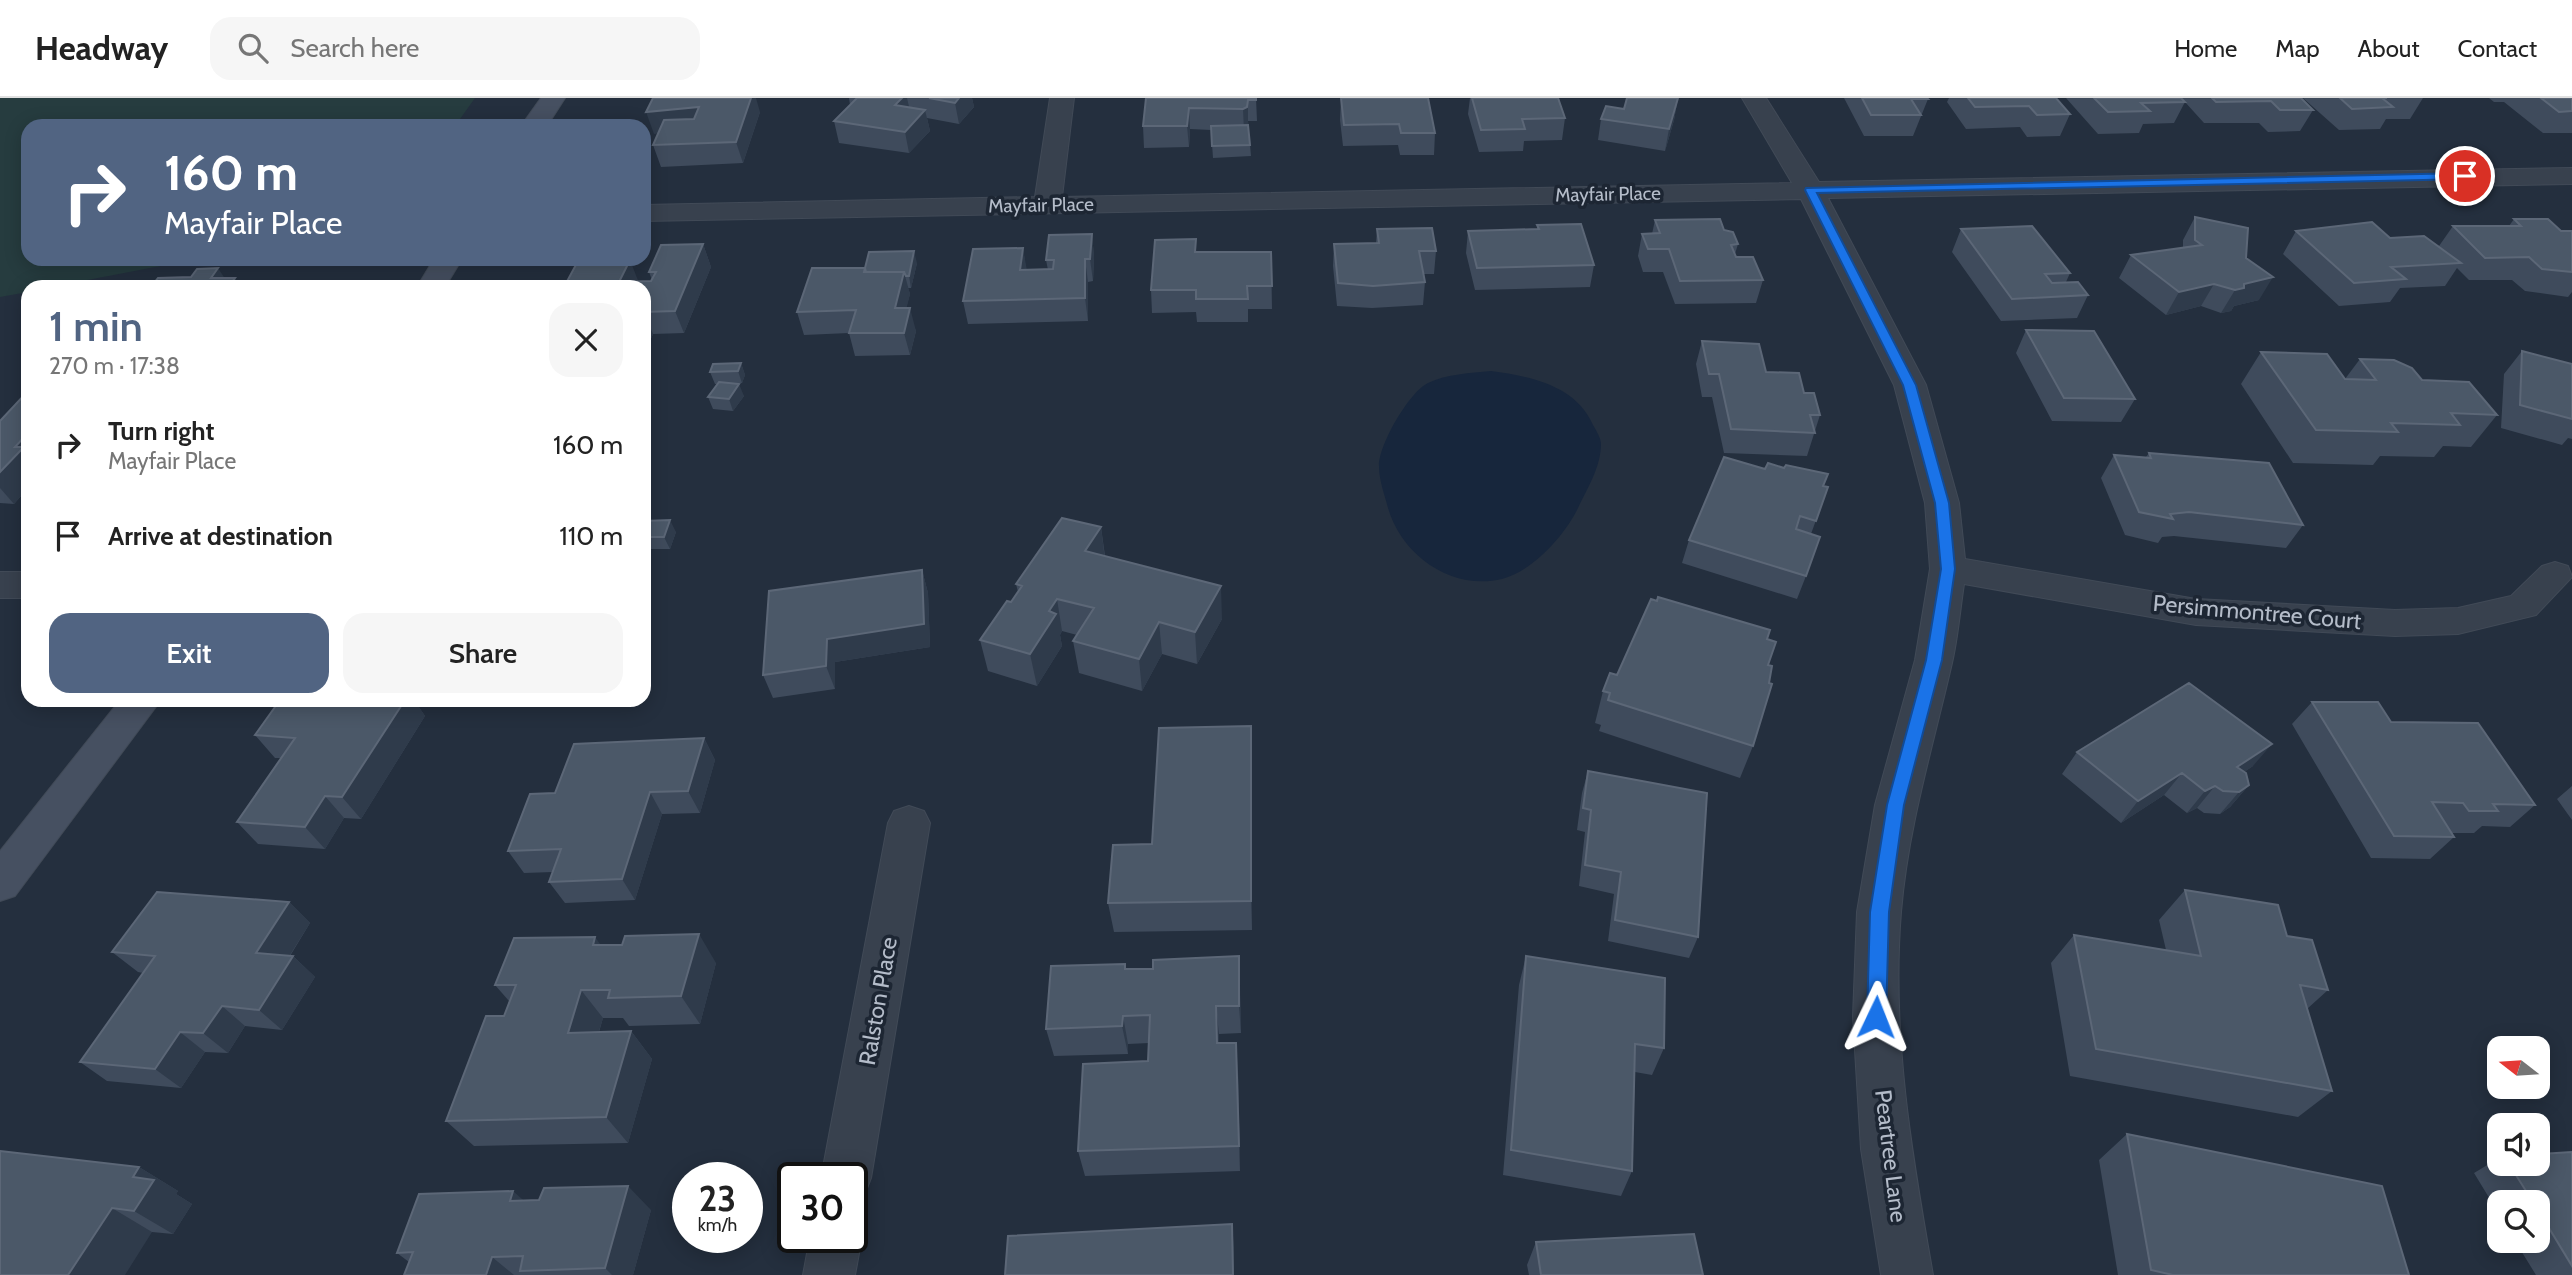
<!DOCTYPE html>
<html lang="en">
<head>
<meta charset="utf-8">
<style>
  :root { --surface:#fff; --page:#f6f6f6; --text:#222; --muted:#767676; --line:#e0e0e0; --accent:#516482 }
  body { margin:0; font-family:Cabin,sans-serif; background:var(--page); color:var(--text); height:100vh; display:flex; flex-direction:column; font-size:26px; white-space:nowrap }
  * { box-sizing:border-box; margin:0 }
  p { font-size:23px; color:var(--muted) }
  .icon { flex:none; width:38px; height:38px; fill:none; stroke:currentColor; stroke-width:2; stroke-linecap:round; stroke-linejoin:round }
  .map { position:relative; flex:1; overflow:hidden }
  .drawer { position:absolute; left:21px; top:182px; width:630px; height:427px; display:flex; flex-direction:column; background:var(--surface); border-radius:21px; box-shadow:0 4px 18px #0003 }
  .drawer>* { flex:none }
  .top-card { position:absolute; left:21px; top:21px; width:630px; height:147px; border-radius:21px; box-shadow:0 4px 18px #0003; background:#516482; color:#fff; overflow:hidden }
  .needle { width:46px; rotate:287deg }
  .fabs { position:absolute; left:2487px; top:938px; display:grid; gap:14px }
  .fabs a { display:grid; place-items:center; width:63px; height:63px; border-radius:14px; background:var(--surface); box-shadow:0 4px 18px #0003; font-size:35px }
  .speed { position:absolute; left:672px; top:1064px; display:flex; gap:14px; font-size:35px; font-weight:700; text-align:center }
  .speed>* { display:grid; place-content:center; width:91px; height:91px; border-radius:50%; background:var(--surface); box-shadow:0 4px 18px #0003; line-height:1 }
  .speed small { font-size:18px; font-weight:400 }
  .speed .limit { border:4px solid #111; border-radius:10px; background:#fff; color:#111 }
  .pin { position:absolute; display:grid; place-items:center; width:60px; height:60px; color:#fff; margin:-30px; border:4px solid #fff; border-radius:50%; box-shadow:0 2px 7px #0007 }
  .me { position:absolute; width:77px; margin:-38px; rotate:2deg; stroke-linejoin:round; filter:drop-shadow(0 0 5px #0008) }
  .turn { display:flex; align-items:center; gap:24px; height:147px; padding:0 28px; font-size:32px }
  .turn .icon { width:91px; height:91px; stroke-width:2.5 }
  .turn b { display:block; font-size:49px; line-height:60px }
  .round { display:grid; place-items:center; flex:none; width:74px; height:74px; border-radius:21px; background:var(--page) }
  .summary { display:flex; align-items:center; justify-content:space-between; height:119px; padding:0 28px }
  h1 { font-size:42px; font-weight:600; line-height:52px; color:var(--accent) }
  .cta { display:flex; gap:14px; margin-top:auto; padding:14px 28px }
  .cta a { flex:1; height:80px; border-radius:21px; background:var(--accent); color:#fff; font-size:28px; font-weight:600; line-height:80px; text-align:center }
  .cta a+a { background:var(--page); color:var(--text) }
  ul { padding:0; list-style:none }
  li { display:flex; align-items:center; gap:21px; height:91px; padding:0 28px }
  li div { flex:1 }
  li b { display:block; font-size:26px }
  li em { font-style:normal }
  header { display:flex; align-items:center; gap:42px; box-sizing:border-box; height:98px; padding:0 35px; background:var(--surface); border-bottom:2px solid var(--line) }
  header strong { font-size:33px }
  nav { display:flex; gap:38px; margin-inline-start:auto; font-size:24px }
  .search { width:490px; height:63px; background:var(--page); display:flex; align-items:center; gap:18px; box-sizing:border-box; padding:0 24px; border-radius:21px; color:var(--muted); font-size:26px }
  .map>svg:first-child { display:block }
</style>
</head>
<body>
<header>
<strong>Headway</strong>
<div class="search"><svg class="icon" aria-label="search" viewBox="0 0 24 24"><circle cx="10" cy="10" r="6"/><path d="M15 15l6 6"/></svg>Search here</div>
<nav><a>Home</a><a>Map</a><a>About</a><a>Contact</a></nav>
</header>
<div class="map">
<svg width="2572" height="1177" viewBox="0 0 2572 1177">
  <rect width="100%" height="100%" fill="#242f3e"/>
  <path fill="#263c3f" d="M0,0H475L455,28H28V161H360L357,164L176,165L51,189H28V194L0,199Z"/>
  <path fill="#17263c" d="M1491,273C1529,278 1576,287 1593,327C1596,332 1601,340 1601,346C1601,369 1587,391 1578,410C1565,437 1533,473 1502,481C1452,493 1402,458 1388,410C1385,398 1379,382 1379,369C1378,348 1409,294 1428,285C1447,276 1470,275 1491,273Z"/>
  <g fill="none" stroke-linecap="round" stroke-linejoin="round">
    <g stroke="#414a57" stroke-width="2">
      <path id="street" d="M1050,0H1074L1062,99L1792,85L1742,0H1766L1819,84L2572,70V86L1828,100L1926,287L1959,405L1965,461L2196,501L2395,512L2458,510L2511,498L2542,468L2555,464L2568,468L2572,479L2536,517L2458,536L2395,538L2196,527L1964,486C1960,512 1958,539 1952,565C1933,648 1908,729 1901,814C1891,936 1912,1058 1933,1177H1881L1861,1051L1853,919L1857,814L1875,707L1915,562L1930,471L1925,405L1894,287L1801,101L644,123V107L1035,99Z
        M0,474H28V500H0Z
        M909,708L924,713L930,725L871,1080L864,1098L852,1102V1080H821L888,725L894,713Z
        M852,1120L862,1139L855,1177H803L810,1139H852Z"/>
    </g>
    <g stroke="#414a57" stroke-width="2">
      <path id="secondary" d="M541,0H565L547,28H521Z
        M434,161H462L445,189H417Z
        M120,602H161L15,798L0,803V753Z"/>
    </g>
    <use href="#street" fill="#38414e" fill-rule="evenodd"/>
    <use href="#secondary" fill="#465061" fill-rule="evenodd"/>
  </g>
  <path fill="#3f4b5c" d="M849,0H972L974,9L959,26L927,20L930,33L909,55L839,45L834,23L850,7Z
    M1146,0H1256L1257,23H1248L1251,58L1213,60L1211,32L1190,31L1189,49L1144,50L1143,28Z
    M1341,0L1435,35L1434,57H1400L1398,47L1343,48L1340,22Z
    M1470,0H1558L1565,20L1562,42L1524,43L1523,53L1479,54L1468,16Z
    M1678,0L1674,22L1665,53L1598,42L1601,21L1624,11Z
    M1844,0H1927L1928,1L1913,38H1864Z
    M1949,0H2056L2070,16L2060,38L2027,39L2020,29L1966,31L1947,4Z
    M2066,0H2301L2313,12L2300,33L2268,34L2259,25H2204L2185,4L2174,25L2143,26L2139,35L2098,36Z
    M2303,0H2423L2410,21H2386L2380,31L2339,32Z
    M2489,0H2572V35H2543L2504,4H2494Z
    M760,14L743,65L661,69L653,47L658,35L654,36Z
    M2195,119L2246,160L2259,202L2234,208L2231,213L2221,215L2201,208L2166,217L2119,180L2131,157L2183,150V142Z
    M2514,121L2561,133H2572V194L2568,199L2525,193L2512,182H2469L2457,170L2445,188L2400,190L2390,204L2339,208L2283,156L2296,133L2390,140L2439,148L2453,128H2509Z
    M1655,122L1724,132L1738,146L1735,156L1736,159L1763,182L1756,205L1675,206L1663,174H1643L1638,158L1642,136H1652Z
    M1537,127L1594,167L1590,189L1475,192L1466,155L1468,133L1537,131Z
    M1377,131L1436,153L1434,176H1424L1425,184L1423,207L1372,210L1337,208L1333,168L1334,146L1376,145Z
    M1961,131L2070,175L2066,184L2088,197L2077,220L2001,223L1952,154Z
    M1092,136L1094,159L1093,183L1088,184V223L968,226L963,203L1023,150L1026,172H1048L1046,162Z
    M703,146L711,169L684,235L653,236L648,247L644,248V189L638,184L651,183L652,182L649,174Z
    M1197,154H1271L1272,211H1248V224H1197L1196,214L1152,215L1151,192Z
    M917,165L911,190H908L910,196L906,210L916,233L910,257L855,258L849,235L804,237L797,214Z
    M2026,232L2135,301L2121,324L2052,323L2016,255Z
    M1702,243L1766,274L1804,295L1820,317L1807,358L1724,355L1712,299H1702L1696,266Z
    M2522,253L2572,266V341L2568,340L2562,347L2501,330L2504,276Z
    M2261,254L2345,281L2360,261L2422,282L2497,317L2471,349L2443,348L2434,359L2380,358L2373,367L2293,365L2241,286Z
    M741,265L745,277L742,285L732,286L744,298L733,313L713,311L708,299L717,286H715L710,274Z
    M28,293V390L14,406L0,405V323Z
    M2149,355L2303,427L2286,450L2174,438L2162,439L2158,445L2125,437L2101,380L2114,357L2146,359Z
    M1823,388L1828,389L1811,436L1806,478L1797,501L1682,465L1689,442Z
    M644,423L676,434L670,451H644Z
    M1101,429L1105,458L1222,521L1197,566L1162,556L1142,593L1079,575L1073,543L1077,537L1062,533L1060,537L1062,548L1037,588L988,573L980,542L1011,504L1018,494L1016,486Z
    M922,472L928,495L930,549L835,564V591L773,600L763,577Z
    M1767,541L1768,567L1753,648L1740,680L1599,633L1601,627L1595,625L1603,593L1617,577Z
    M280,602H414L425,618L361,721L344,720L325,751L258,746L237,724L281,660H275L255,637Z
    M2312,604L2391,624L2535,707L2510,729L2482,728L2474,735H2452L2454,739L2430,761L2371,760L2292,626Z
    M704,640L715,662L700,715L662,716L635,802L565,805L549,784L553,774L524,775L508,753L555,695Z
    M2077,654L2253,668L2244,674L2249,687L2230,709L2220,716L2204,715L2197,710L2187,715L2164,697L2121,725L2062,676Z
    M1252,660V832L1114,834L1108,805Z
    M1588,673L1698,839L1689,860L1608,843L1614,796L1579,788L1585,734L1577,732L1582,695Z
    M2572,688V722L2557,701Z
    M2185,792L2287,838L2328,892L2307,911L2332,993L2298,1019L2070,978L2051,865L2074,837L2166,852L2159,822Z
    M289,804L310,825L290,858H293L315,879L282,932L245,928L228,955L205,954L181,990L107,983L80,964L143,875L138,874L112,854Z
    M601,847L716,865L700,926L629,928L623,920H603L599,934L631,933L652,961L628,1045L474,1048L446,1023L504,918L509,903L495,887Z
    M1239,858L1241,935L1219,936V945L1238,972L1240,1073L1085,1078L1078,1053L1148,963L1149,945L1128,946V956L1054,958L1046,931L1125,866L1126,871H1153Z
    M1526,858L1664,950L1652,977L1635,974L1632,1073L1621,1098L1503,1077L1519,887Z
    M2127,1036L2409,1177H2118L2099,1062Z
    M2572,1054V1177H2536L2515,1143H2538V1104H2499V1116L2474,1075L2499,1060V1066H2538Z
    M139,1069L178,1093L176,1096L192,1106L173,1136L152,1134L0,1177Z
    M523,1102L651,1112L633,1177H404L409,1164L397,1155Z
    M1536,1144L1703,1177H1529L1527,1167Z"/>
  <path fill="#2f3b4b" d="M751,0H756L760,14L743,65L736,44Z
    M902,0H907L911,17L895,7Z
    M959,0H972L974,9L959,26L955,5Z
    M1678,0L1674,22L1665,53L1669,31Z
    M1248,2V31L1244,33L1243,11Z
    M699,9L706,31L654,36L646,14Z
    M1189,10L1190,31L1189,49L1187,28Z
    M925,12L930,33L909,55L905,34Z
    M1092,136L1094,159L1093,183L1090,161Z
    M703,146L711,169L684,235L675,213Z
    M1023,150L1027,173L1020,172Z
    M914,153L917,165L911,190L909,178Z
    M1085,161L1088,184V223L1085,200Z
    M630,162L639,185L619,184Z
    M218,170L229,187L235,180L241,189H217L211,180Z
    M904,174L910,196L901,233L895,210Z
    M2273,179L2259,202L2234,208L2231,213L2221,215L2235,192L2244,186Z
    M2214,186L2201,208L2166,217L2179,194Z
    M910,210L916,233L910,257L904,235Z
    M644,214L653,236L648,247L644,237Z
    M741,265L745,277L742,285L738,273Z
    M739,286L744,298L733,313L729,301Z
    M26,337L28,339V390L14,406L0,390V374L15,349Z
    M670,422L676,434L670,451L664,439Z
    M1101,429L1105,462L1085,453Z
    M922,472L928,495L930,549L835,564V591L826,568L827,541Z
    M1221,488L1222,521L1197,566L1195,534Z
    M1057,501L1062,533L1060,537L1062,548L1037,588L1030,556L1049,513Z
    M1159,524L1162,556L1142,593L1139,561Z
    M405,602H414L425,618L361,721L342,699Z
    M1251,628L1252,660V832L1251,803Z
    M704,640L715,662L700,715L688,693Z
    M2272,646L2253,668L2219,691L2237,669Z
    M2182,675L2164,697L2121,725L2138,703Z
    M2249,687L2230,709L2220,716L2239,694Z
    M2215,688L2197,710L2187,715L2205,693Z
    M650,694L662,716L635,802L622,781Z
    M325,698L344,720L325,751L305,729Z
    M289,804L310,825L278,876L256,855Z
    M699,836L716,865L700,926L681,898Z
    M595,839L616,868L593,847Z
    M293,858L315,879L282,932L259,912Z
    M1239,858L1240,887L1241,935L1239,908Z
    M581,892L603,920L590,962L568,935Z
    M222,908L245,928L228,955L203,935Z
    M1216,908L1219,936V972L1217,945Z
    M1123,918L1128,946V956L1122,928Z
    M631,933L652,961L628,1045L606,1019Z
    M180,934L205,954L181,990L155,971Z
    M1236,945L1238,972L1240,1073L1239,1048Z
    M139,1069L178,1093L176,1096L192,1106L173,1136L134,1113L133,1079Z
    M628,1088L651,1112L633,1177H612L605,1170Z
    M513,1093L540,1117L510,1103Z
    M112,1110L152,1134L125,1177H68Z
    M1232,1126L1234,1149V1177H1233Z
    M492,1159L514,1177H486Z"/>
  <path fill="#4b5868" stroke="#5c6777" stroke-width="2" d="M653,0H751L736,44L653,47L664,22L694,21L699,9L646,14Z
    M857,0H902L895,7L925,12L905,34L834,23Z
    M929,0H959L955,5Z
    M1146,0H1256V2H1248L1247,9L1243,11L1189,10L1187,28H1143Z
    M1341,0H1428L1435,35H1401L1399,26L1344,27Z
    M1472,0H1558L1565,20L1522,21L1525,31L1481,32Z
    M1627,0H1678L1669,31L1601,21L1606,8L1624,11Z
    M1862,0H1927L1928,1H1911L1921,17H1871Z
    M1968,0H2056L2070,16L2037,17L2029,8L1975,9Z
    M2094,0H2181L2185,4L2141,5L2150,13L2108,14Z
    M2212,0H2301L2313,12H2280L2271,3L2216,4Z
    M2340,0H2387H2382L2393,9L2352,11Z
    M2541,0H2572V13L2559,14Z
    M1248,27L1250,47L1212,48L1211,28Z
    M2195,119L2248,130L2246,160L2273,179L2244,186V190L2235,192L2214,186L2179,194L2131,157L2202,147L2195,142Z
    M1720,121L1724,132L1733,134L1738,146L1731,147L1736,159H1753L1763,182L1680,183L1669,151H1648L1642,136L1660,135L1655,122Z
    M2514,121H2548L2561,133H2572V174L2542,171L2529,159L2485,160L2453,128H2521Z
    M2372,124L2390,140L2424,138L2461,165L2391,169L2406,181L2354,185L2296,133Z
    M1581,126L1594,167L1477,170L1468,133L1539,131L1537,127Z
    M2032,128L2070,175L2045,176L2052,185L2078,184L2088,197L2012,201L1961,131Z
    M1432,130L1436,153H1419L1425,184L1373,188L1338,185L1334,146L1379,145L1377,131Z
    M1092,136L1090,161H1085V200L963,203L973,151L1023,150L1020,172L1053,171L1054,162H1046L1049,137Z
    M1196,141L1195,154H1271L1272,188H1247L1248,201H1196V192H1151L1155,142Z
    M703,146L675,213L644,214V189H564L578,163L630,162L619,184L651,183L656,174H649L661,147Z
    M914,153L909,178H906L904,174H866L865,170L869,154Z
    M218,170L211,180H235L228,189H151L158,180L191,179L197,171Z
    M812,170H865L864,174H904L895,210H910L904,235H849L856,212L797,214Z
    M2026,232L2094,233L2135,301L2064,300Z
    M1702,243L1759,246L1766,274L1799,275L1804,295H1814L1820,317H1810L1815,335L1731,331L1719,276H1709Z
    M2522,253L2572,266V321L2520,307Z
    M2261,254L2327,256L2345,281L2376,282L2360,261L2394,262L2412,270L2422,282L2469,284L2497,317L2451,315L2460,327L2391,325L2398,334L2316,332Z
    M741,265L738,273L710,274L713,266Z
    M719,284L739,286L729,301L708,299Z
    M28,293V337H26L15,349H24L0,374V323Z
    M2149,355L2269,365L2303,427L2189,414L2170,416L2173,421L2139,414L2114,357L2151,360Z
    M1724,359L1765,371L1768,365L1784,370L1786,367L1828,376L1823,388L1828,389L1816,423L1800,418L1796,431L1820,439L1806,478L1689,442Z
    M1062,420L1101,429L1085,453L1221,488L1195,534L1159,524L1139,561L1073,543L1094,510L1057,501L1049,513L1056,516L1030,556L980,542L1007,503L1011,504L1022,488L1016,486Z
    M670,422L664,439H644V423Z
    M922,472L924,526L827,541L826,568L763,577L769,493Z
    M1658,499L1770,532L1767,541L1776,544L1768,567L1772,568L1769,585L1772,586L1753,648L1608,602L1610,595L1603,593L1610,575L1617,577L1651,501L1657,503Z
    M2189,585L2272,646L2237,669L2246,675L2249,687L2239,694L2223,693L2215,688L2205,693L2182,675L2138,703L2077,654Z
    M280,602H405L342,699L325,698L305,729L237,724L295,640L255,637Z
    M2312,604H2378L2391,624L2478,625L2535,707L2493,706L2498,713H2469L2463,705L2432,704L2454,739L2394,738Z
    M1251,628V803L1108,805L1113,747L1152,746L1159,630Z
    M704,640L688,693L650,694L622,781L549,784L561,751L508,753L530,696L555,695L574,646Z
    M1588,673L1707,695L1698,839L1615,822L1621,774L1585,767L1591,712L1583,710Z
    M2185,792L2278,807L2287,838L2312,842L2328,892L2300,887L2332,993L2096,951L2074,837L2201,858Z
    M157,794L289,804L256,855L293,858L259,912L222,908L203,935L180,934L155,971L80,964L155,858L112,854Z
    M699,836L681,898L608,900L610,892H581L568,935L631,933L606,1019L446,1023L486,918H504L516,887H495L514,840L595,839L593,847H622L625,838Z
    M1239,858V908H1216L1217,945H1236L1239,1048L1078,1053L1083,966L1148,963L1150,917L1123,918L1122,928L1046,931L1051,868L1125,866V871H1153V862Z
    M1526,858L1665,880L1664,950L1635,946L1632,1073L1511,1052Z
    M2127,1036L2382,1088L2409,1177H2173L2151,1172Z
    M0,1053L139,1069L133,1079L154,1082L134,1113L112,1110L68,1177H0Z
    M2572,1054V1168L2538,1112V1104H2533L2509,1066H2538V1056Z
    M628,1088L605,1170L520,1173L523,1158L492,1159L486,1177H404L413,1154L397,1155L419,1096L513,1093L510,1103L539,1102L544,1090Z
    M1232,1126L1233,1177H1005L1008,1138Z
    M1694,1136L1703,1177H1541L1536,1144Z"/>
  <path fill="#1a73e8" stroke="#114b97" stroke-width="2" d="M2465,75L2471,78L2469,81L1817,95L1916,287L1949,405L1955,471L1942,562L1904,707L1889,814L1886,919L1883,925L1876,928L1869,925L1867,919L1870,814L1887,707L1926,562L1941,471L1935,405L1903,287L1805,92L1806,90Z"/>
  <g text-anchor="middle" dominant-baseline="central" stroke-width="7" stroke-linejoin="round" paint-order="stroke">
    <g font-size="19" fill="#b4bcc9" stroke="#1d2633">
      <text transform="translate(1608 96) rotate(-1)">Mayfair Place</text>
      <text transform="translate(1041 107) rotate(-1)">Mayfair Place</text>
    </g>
    <g font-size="23" fill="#b4bcc9" stroke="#1d2633">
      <text transform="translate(2257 514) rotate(5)">Persimmontree Court</text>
      <text transform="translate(878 903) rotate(-80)">Ralston Place</text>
      <text transform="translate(1891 1058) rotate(83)">Peartree Lane</text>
    </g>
  </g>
</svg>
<div class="fabs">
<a><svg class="needle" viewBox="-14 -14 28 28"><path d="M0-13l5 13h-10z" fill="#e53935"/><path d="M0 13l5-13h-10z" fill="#767676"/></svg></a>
<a><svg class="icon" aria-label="sound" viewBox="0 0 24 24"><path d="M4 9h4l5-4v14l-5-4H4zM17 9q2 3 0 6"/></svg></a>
<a><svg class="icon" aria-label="search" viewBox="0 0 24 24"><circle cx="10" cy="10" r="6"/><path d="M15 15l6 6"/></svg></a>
</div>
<div class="speed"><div>23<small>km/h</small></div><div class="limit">30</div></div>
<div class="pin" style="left:2465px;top:78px;background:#d93025"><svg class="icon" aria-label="arrive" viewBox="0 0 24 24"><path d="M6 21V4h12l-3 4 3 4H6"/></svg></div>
<svg class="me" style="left:1876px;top:919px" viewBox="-20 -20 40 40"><path d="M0-17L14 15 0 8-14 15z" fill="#1a73e8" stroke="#fff" stroke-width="4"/></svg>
<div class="top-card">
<div class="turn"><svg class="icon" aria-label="right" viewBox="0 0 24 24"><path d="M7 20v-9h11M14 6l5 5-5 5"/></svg><div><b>160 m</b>Mayfair Place</div></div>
</div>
<section class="drawer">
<div class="summary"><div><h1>1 min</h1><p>270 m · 17:38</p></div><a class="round"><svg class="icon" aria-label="close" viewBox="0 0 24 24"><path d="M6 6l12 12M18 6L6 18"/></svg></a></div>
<ul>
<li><svg class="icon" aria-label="right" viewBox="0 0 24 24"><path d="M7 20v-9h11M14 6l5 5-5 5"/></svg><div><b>Turn right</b><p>Mayfair Place</p></div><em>160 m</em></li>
<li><svg class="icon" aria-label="arrive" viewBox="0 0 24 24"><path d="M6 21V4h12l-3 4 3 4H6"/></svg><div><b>Arrive at destination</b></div><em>110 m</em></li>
</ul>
<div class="cta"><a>Exit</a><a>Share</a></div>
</section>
</div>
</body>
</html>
